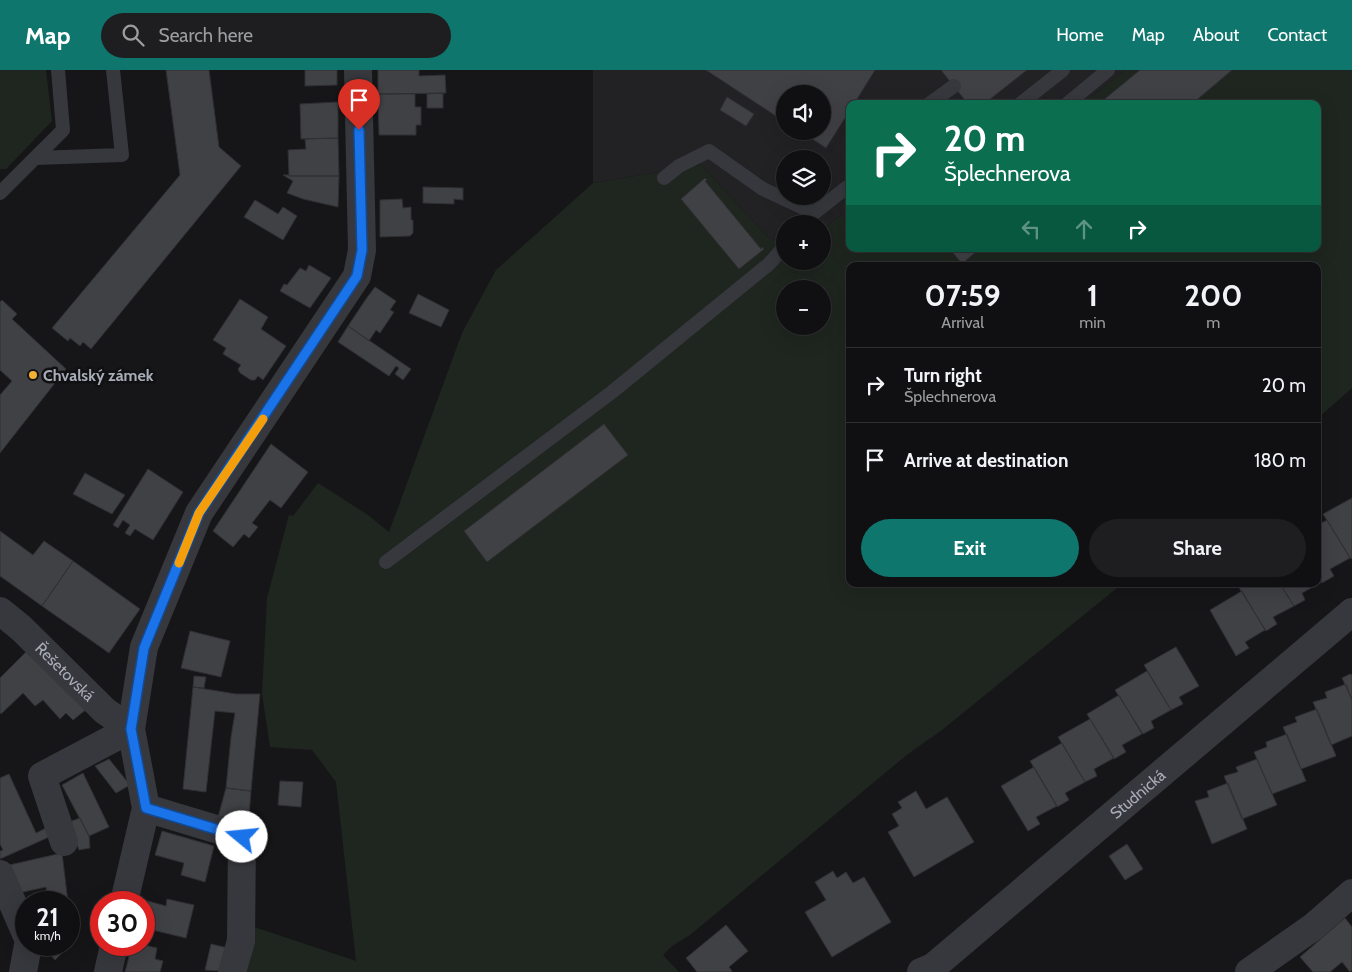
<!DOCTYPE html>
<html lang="en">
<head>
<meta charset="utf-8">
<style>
  :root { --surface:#101012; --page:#1e1e20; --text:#f1f3f6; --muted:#9c9d9f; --line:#303032; --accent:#0f766e }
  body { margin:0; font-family:Cabin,sans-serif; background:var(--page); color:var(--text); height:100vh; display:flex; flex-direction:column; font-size:19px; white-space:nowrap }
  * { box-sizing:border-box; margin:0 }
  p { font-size:16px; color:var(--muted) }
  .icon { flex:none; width:28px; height:28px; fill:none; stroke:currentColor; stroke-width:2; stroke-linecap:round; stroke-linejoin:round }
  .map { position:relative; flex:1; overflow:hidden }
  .details { position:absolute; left:846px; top:192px; width:475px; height:325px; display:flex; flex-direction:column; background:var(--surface); border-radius:10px; box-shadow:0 5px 20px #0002,0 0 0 1px var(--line) }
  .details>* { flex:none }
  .top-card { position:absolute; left:846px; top:30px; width:475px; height:152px; border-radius:10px; box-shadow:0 5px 20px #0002,0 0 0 1px var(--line); background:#0b6e4f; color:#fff; overflow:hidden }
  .tools { position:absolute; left:776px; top:15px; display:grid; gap:10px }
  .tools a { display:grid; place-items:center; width:55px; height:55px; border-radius:50%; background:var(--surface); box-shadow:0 5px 20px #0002,0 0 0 1px var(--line); font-size:25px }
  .speed { position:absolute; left:15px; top:821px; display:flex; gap:10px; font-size:25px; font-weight:700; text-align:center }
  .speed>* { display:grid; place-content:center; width:65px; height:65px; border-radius:50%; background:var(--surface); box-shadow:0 5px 20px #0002,0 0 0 1px var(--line); line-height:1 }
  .speed small { font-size:12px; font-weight:400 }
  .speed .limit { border:8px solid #d22; background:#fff; color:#111 }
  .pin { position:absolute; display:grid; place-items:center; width:42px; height:42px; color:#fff; margin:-51px -21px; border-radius:50% 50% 50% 0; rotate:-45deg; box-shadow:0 0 5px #0007 }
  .pin .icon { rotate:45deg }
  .me { position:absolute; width:55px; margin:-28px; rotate:287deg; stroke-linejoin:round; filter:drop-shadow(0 0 4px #0008) }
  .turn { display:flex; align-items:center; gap:18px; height:105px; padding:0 15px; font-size:22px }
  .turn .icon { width:65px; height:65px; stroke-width:2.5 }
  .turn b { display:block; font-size:35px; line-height:42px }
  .lanes { display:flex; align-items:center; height:48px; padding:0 15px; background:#0003; justify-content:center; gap:25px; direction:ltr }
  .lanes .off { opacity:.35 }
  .eta { display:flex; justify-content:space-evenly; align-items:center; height:85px; text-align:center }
  .eta b { font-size:30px; font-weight:700; line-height:35px }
  .action { display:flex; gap:10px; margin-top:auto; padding:10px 15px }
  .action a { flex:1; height:58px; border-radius:30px; background:var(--accent); color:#fff; font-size:20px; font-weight:700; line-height:58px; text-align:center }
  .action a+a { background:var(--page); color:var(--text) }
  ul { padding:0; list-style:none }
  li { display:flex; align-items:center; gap:15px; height:75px; padding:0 15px; border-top:1px solid var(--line) }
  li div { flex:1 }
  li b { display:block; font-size:19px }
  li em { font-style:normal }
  header { display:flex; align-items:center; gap:30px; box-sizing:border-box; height:70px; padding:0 25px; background:var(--accent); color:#fff }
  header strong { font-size:24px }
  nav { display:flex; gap:28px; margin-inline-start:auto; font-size:18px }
  .search { width:350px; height:45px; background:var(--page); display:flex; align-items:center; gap:12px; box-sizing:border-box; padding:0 18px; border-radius:28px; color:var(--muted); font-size:19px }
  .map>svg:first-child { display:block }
</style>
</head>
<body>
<header>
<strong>Map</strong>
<div class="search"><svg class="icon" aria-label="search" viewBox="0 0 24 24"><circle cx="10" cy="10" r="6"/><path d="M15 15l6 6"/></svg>Search here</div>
<nav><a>Home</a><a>Map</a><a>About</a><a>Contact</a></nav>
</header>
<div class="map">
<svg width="1352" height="902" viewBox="0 0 1352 902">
  <rect width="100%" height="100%" fill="#161618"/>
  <path fill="#222225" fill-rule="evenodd" d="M593,0H1125L1083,34H850V153L841,145L823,159L822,154H785V172L769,168L701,95L593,113ZM785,24H822V61H785ZM785,89H822V126H785Z"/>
  <path fill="#1e261f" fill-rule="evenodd" d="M0,0H46L52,51L6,99H0Z
    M1125,0H1140L1102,32L1103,34H1083Z
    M1232,0H1352V318L1318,348V196H850V514H1122L942,660L908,684L690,865L672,876L663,885L679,902H241L251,856L356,891L336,712L312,680L270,677L262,624L267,528L289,445L293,446L318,413L368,445L389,462L462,263L496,200L593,113L701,95L769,168L785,172V191H822L823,159L841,145L850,153V179H950L962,194L979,179H1318V34H1192ZM705,108V111L761,179L762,178L763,179L739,198L681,129ZM785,219H822V256H785ZM604,354L627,385L487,492L464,461Z"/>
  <path fill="#404145" stroke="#303034" d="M166,0H209L219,77L241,96L91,279L83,272L80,276L70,268L68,271L52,258L180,105Z
    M305,0H337V15L305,16Z
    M378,0H419V6L445,5L446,23L378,24Z
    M706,0H875L854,34H850V40L826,78L800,61H822V24H785V52Z
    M941,0H1027L984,34H968Z
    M1140,0H1232L1192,34H1103L1101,32Z
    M443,23V38H427V24Z
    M378,24H415V37H421V55H416V65H379Z
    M727,27L754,44L746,56L720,40Z
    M338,32V68L301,69L300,34Z
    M338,68L339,106H289L288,80L306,79L305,69Z
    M283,105H289V106H339L338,137L303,129L287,123L293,111Z
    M705,108L707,110L705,111L761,179L762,177L764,179L739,199L681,129Z
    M423,117L463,118V130L454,129V134L423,133Z
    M402,129L403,138L411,137V150H413V163L410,166L380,167V130Z
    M255,130L278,144L283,137L297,146L283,170L244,147Z
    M950,179H979L962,194Z
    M309,195L331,208L310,238L280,221L284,214L287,215L300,198L306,201Z
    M375,217L396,231L390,240L394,242L380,263L376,260L369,271L348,256L366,229Z
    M418,224L449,240L441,257L409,243Z
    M240,229L268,247L261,259L286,276L263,310L258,306L255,310H251L240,303L238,299L241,295L223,284L226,278L213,270Z
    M2,230L17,244L12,249L66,299L0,383V325L12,311L0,300V232Z
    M348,256L411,299L403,310L395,304L399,298L396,296L389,306L338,272Z
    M604,354L628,385L487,492L464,461Z
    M271,374L308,402L281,438L270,430L252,453L258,457L249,468L244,464L233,477L213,461Z
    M148,399L183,422L153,470L135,459L130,466L125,463L130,455L123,450L118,458L113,455Z
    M85,403L125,425L112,444L73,424Z
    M1352,428V488L1351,489L1323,444Z
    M1327,450L1350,488L1330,499L1334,506L1322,513L1318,506V455Z
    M0,461L33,485L44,471L73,491L42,536L0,506Z
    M73,491L140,539L109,583L42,536Z
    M1318,507L1322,512L1302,523L1305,530L1294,536L1280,514H1318V506Z
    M1242,514H1280L1294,536L1273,547L1277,554L1266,561L1238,516Z
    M1242,521L1265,560L1245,572L1249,578L1236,586L1210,540Z
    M190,561L230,571L221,607L181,598Z
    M1176,577L1199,616L1179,627L1183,634L1171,640L1144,595Z
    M28,580L88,638L73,650L66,643L60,649L43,630L35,636L23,623L1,644L0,642V608Z
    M1147,601L1171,640L1151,651L1154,658L1143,664L1115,620Z
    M1350,604L1352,605V630L1342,608Z
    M194,606L206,607L204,618L193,617Z
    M1346,614L1352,630V666L1331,675L1313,632L1327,628L1325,622Z
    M193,617L236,624H260L251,721L226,718L231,667L235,643L215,641L206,722L183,719Z
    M1119,625L1142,664L1122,675L1126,682L1114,689L1087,644Z
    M1317,639L1336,686L1301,699L1283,657L1297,652L1295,647Z
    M1090,649L1114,688L1094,699L1097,706L1085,712L1058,667Z
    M1287,664L1306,711L1272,724L1254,682L1267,677L1266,672Z
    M1062,673L1085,712L1065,723L1069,730L1057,737L1030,691Z
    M109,689L130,715L116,723L95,696Z
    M1257,689L1277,735L1242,749L1224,706L1238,702L1236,697Z
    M1034,697L1057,736L1036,747L1040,754L1028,761L1001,716Z
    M83,703L109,757L89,766L62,715Z
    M9,704L36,763L54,754L58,763L0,789V781L3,780L0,774V708Z
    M280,711L303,712L301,737L278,735Z
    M1228,713L1247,759L1212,774L1195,731L1209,727L1207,721Z
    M226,718L251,721L248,759L217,751Z
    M916,721L926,739L947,727L974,772L914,807L888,762L899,756L892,744L902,738L898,732Z
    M80,748L89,766L90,778L79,780L69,752Z
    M162,761L214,776L205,812L181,805L184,793L155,785Z
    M1127,774L1143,799L1125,810L1109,786Z
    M62,783L68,832H48L46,817L14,824L5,796Z
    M833,801L837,808L846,802L853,813L864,807L891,852L832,887L805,842L826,830L815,812Z
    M167,829L194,835L186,868L144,858V830L166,836Z
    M1345,848L1352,857V900L1350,902L1342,892L1330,902H1313L1300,887Z
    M726,855L748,881L729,897L732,901L731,902H697L686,888Z
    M69,872L71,874L55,890L42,875H69Z
    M211,874L232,879L222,901L205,900Z
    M132,875H144L157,878L155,889L163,891L160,902H125Z"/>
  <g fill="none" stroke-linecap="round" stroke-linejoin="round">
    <path stroke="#37383d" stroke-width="14" d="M929,34L954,16
      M1020,34L1063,0
      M1067,34L1108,0
      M35,88L122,85L113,0
      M664,108L679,96L709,81L763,119L814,143L846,118L850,116
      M0,123L63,60L58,0
      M386,492L612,322L769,194L785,176"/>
    <g stroke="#37383d" stroke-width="28">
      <path id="s1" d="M0,541L21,558L105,641L131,659L42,706L64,772"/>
      <path d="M146,738L242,767L241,871L232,902"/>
      <path d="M0,804L26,864"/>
      <path d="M124,832L146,738L131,659L144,577L199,443L357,206L362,180L358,0"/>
      <path d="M23,902L28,875"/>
      <path d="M108,902L114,875"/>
      <path id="s2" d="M921,902L933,897L1352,542"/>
      <path d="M1249,902L1313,857L1352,823"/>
    </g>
  </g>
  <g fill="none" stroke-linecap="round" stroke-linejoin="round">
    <g stroke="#114b97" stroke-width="12">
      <path id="route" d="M242,767L146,738L131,659L144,578L199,443L357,206L362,180L359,60"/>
    </g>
    <use href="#route" stroke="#1a73e8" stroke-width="9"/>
    <path stroke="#f59e0b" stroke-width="9" d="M179,493L199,443L263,349"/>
  </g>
  <circle fill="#f2b134" stroke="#111113" stroke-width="2" cx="33" cy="305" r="5"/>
  <g text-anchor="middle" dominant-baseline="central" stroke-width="5" stroke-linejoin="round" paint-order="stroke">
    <g font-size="16" font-weight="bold" fill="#a8adb8" stroke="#111113" text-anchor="start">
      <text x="43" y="305">Chvalský zámek</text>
    </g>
    <g font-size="16" fill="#a8adb8" stroke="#111113">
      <text stroke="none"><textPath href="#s1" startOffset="89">Řešetovská</textPath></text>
      <text stroke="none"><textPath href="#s2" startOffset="281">Studnická</textPath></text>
    </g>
  </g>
</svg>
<div class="tools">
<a><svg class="icon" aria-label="sound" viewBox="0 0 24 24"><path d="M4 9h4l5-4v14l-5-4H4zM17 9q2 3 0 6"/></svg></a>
<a><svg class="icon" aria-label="layers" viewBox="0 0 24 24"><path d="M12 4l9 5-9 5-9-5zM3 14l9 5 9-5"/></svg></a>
<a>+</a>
<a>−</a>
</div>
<div class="speed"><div>21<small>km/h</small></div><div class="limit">30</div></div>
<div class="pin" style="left:359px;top:60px;background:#d93025"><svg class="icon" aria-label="arrive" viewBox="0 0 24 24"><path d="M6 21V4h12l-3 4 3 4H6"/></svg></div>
<svg class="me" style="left:242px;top:767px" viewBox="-20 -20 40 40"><circle r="19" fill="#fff"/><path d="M0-13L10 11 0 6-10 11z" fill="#1a73e8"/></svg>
<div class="top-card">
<div class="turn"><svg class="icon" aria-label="right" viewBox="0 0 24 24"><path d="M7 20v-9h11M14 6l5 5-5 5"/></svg><div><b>20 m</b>Šplechnerova</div></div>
<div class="lanes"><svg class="icon off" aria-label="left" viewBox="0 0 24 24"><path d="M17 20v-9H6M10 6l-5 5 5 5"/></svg><svg class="icon off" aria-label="ahead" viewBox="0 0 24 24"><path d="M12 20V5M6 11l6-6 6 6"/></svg><svg class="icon" aria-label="right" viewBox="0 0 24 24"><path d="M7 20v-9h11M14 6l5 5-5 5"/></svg></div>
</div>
<section class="details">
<div class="eta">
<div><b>07:59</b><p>Arrival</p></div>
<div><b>1</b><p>min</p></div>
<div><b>200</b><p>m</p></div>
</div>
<ul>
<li><svg class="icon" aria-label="right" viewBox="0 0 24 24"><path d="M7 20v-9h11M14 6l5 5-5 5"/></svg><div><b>Turn right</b><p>Šplechnerova</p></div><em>20 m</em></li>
<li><svg class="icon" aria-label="arrive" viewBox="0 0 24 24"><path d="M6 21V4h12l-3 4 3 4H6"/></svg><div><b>Arrive at destination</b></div><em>180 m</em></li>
</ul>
<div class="action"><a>Exit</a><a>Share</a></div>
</section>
</div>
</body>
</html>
